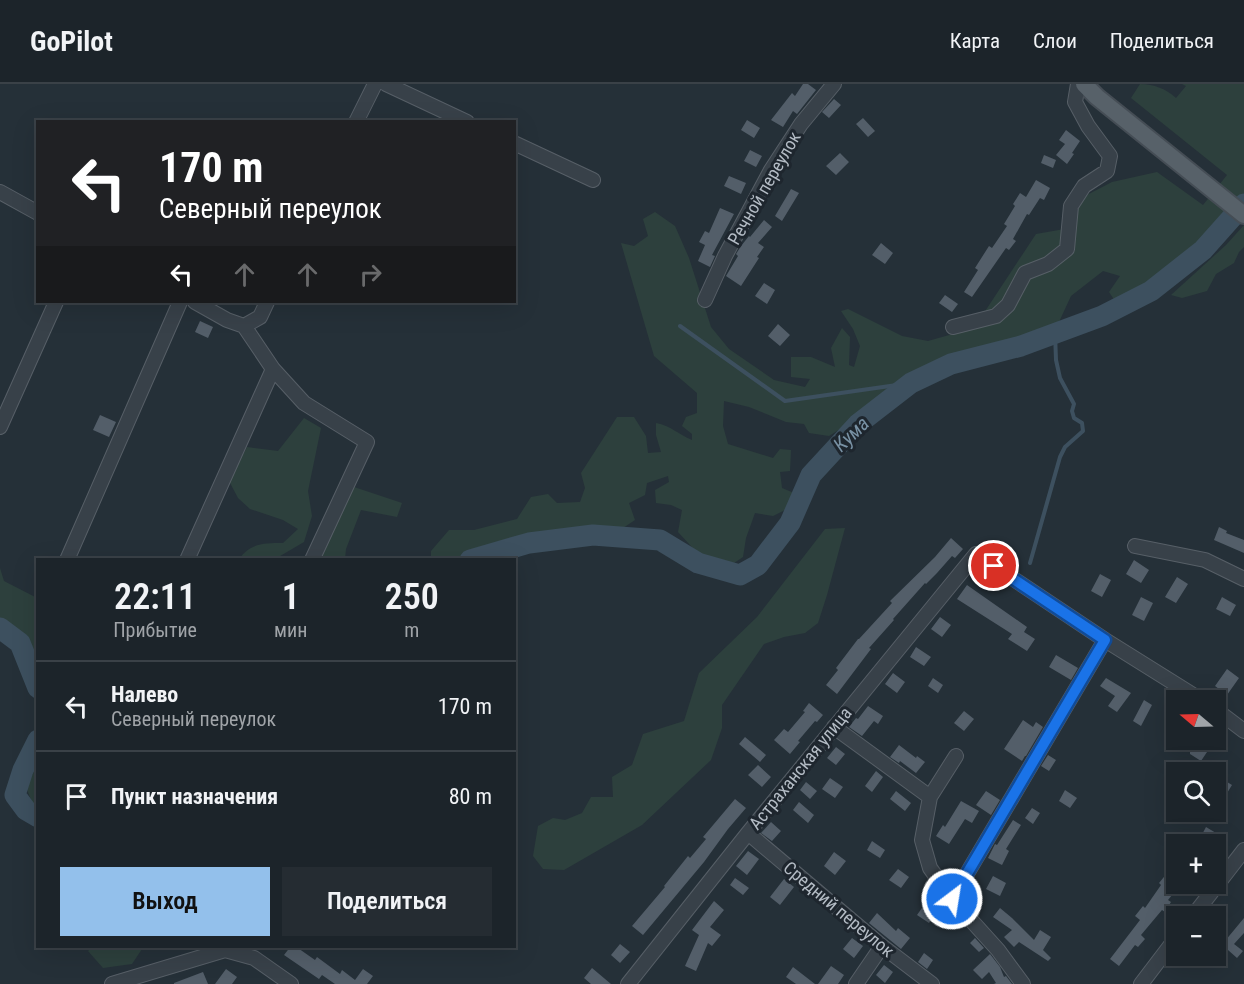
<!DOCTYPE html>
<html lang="ru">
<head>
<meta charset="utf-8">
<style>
  :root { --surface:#1c242a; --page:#252c32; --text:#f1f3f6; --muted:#a0a4a8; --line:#3a4147; --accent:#93c0eb }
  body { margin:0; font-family:"Roboto Condensed",sans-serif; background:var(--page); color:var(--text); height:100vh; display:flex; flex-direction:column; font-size:22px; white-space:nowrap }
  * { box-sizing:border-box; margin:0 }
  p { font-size:20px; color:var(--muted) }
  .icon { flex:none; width:33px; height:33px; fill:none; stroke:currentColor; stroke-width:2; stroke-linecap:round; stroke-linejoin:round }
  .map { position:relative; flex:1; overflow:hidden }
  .side { position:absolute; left:36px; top:474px; width:480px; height:390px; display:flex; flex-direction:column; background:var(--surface); border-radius:0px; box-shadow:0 6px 24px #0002,0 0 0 2px var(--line) }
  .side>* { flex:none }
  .top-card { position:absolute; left:36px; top:36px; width:480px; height:183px; border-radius:0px; box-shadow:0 6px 24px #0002,0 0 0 2px var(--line); background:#202124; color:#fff; overflow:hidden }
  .needle { width:39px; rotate:289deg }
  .tools { position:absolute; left:1166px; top:606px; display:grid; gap:12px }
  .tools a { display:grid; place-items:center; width:60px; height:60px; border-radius:0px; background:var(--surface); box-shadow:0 6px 24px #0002,0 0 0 2px var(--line); font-size:30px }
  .pin { position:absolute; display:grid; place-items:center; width:51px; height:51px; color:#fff; margin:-26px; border:3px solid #fff; border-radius:50%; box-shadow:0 2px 6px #0007 }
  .me { position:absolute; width:66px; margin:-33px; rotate:31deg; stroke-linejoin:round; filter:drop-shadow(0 0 4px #0008) }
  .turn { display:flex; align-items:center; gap:21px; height:126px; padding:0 24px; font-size:27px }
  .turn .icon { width:78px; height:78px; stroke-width:2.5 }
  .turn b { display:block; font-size:42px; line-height:51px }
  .lanes { display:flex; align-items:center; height:57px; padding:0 24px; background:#0003; justify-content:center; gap:30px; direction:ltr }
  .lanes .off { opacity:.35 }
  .eta { display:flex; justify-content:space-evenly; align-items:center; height:102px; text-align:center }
  .eta b { font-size:36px; font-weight:600; line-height:42px }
  .action { display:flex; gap:12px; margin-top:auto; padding:12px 24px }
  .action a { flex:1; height:69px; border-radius:0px; background:var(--accent); color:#111; font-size:24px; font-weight:600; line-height:69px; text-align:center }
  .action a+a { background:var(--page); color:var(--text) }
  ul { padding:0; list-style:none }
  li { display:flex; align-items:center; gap:18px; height:90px; padding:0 24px; border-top:2px solid var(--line) }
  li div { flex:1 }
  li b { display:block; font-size:22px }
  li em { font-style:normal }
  header { display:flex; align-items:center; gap:36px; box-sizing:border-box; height:84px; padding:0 30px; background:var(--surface); border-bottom:2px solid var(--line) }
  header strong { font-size:28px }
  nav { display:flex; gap:33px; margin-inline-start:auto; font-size:21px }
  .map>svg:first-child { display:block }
</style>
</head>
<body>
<header>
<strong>GoPilot</strong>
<nav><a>Карта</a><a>Слои</a><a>Поделиться</a></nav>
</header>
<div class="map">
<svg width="1244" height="900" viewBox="0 0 1244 900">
  <rect width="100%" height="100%" fill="#253038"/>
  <path fill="#2d403d" d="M1140,0C1154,0 1166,5 1176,14L1186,2L1182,0H1244V109L1210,147L1155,194L1128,216L1115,217L1109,208L1120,192L1103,187L1071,212L1059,238L1022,253L949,274L910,293L869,319L851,338L829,352L809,349L804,340L786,338L749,323L724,317L723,342L728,360L773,374L780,365L791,366L790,387L780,388L782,404L794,409L791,423L773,432L755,429L746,454L743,473L734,479L701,473L678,448L682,426L671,421L656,419L655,406L669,398L668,392L647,399L645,411L629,419L635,436L623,444H595L528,451L476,464L457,475H431V467L449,446H474L517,435L531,413L548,410L557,419L580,418L585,404L581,389L617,333H634L646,352L648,369L661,368L656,351V339C671,342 678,350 692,356V350L682,342L686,333L697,329V309L654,272L621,159L634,162L648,152L643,135L655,128L675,142L689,174L711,243L729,265L774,296L805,303L810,295L791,293V273H811L835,283L831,264L842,244L850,253L849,281L854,283L860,262L853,245L841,227L848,225L902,252L928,257L974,244L1036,150L1076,143V129L1085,112L1112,98L1157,88L1203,121L1227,91L1131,14Z
    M1244,141V163L1239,168L1234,179L1216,190L1207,207L1182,214L1171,211L1226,161Z
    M304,334L321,344L308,407L312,432L304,458L275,475H239C251,459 264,459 283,459L298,445L283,436L250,425L238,414L229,397L247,363L278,367Z
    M351,402L402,419L397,433L361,426L346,465L345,475L317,476Z
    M845,444L827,511L818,539L805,549L784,553L764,560L722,621V644L711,676L642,741L564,786L543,785L533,772L538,742L553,734L565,736L582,729L591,713H613L612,693L632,681L643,650L684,637L699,589L757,533L825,445Z
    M0,484L4,497L37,514V584L25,554L0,536Z
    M37,682V723L33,721L26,703Z
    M93,862H142V865L132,880L103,884L88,867Z"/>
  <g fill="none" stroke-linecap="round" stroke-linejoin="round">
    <path stroke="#3d505f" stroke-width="4" d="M680,242L785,317L911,299
      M1030,479L1060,373L1065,363L1083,347L1082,339L1074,334L1072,327L1074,320L1060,294L1056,276L1055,249"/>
    <path stroke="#3d505f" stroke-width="21" d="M470,476L529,459L593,451L660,456L698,479L740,491L758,481L790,439L811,391L858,340L911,299L951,280L1021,262L1102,232L1151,207L1203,166L1244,120
      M0,544L20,559L38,604
      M38,656L23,686L15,711L26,726L38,733"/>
  </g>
  <path fill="#535e69" d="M803,0H808L816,6L797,30L793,27L783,43L771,36L792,9L795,12Z
    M834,15L841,21L829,34L822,28Z
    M863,34L875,47L868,53L856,40Z
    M747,36L760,44L754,54L741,46Z
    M1066,46L1080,57L1072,69L1074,70L1067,80L1056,71L1065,60L1059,56Z
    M750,66L762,72L756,83L744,77Z
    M840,69L849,78L836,91L826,82Z
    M1044,71L1056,76L1053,84L1041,79Z
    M729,92L746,99L741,110L724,102Z
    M1036,96L1050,104L1044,116L1040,114L1029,131L1027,130L1013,155L1016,157L1009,166L1006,164L972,213L964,208L978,186L975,184L989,162L992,164L1007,142L1004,140L1015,122L1013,120L1020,109L1026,113Z
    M791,105L799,109L782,137L775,132Z
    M720,124L734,130L712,171L715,172L710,183L698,177L705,161L699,158L705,147L709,149Z
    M764,136L772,143L758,159L764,163L757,173L759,174L741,202L726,192L738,172L736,170L741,162L749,152L750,153Z
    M881,159L893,169L885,180L872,171Z
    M764,199L775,206L767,220L755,212Z
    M945,211L958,220L952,228L939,219Z
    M200,237L213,243L208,254L195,248Z
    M778,240L790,251L780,262L768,252Z
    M100,331L116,338L109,353L93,346Z
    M1219,443L1227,447L1226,449L1244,456V469L1214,456Z
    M951,454L963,465L955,474L952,472L937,489L926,500L925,499L893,535L894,536L869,564L871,565L837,610L826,601L838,586L836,584L858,555H859L892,519L890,517L935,473Z
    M1134,476L1149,486L1141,499L1126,490Z
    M1100,490L1111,496L1102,513L1091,507Z
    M1177,493L1188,500L1176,519L1165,513Z
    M967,501L1027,543L1024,548L1035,555L1027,567L1008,555L1012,550L957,515Z
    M1141,513L1153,519L1144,537L1132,531Z
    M1222,513L1236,521L1230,532L1216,525Z
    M940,533L951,541L942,553L931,545Z
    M916,563L931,573L924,582L910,573Z
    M1056,571L1078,584L1071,596L1049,583Z
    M1227,585L1239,594L1227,611L1215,602Z
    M893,589L905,598L897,609L885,600Z
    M933,594L943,601L938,609L928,602Z
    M1106,594L1131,609L1117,628L1108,622L1115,612L1100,602Z
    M1144,616L1152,621L1141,642L1133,637Z
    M809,619L823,631L817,638L815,637L798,657L800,658L790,670L774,656L784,645L788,648L805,628L803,627Z
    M868,622L883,632L878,640L874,637L862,652L849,643L856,634L858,635Z
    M964,627L974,635L964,647L954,639Z
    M1170,634L1176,638V651L1164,643Z
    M1023,636L1033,643L1036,638L1043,643L1026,672H1025L1022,677L1004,665Z
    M745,653L766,671L760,678L739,660Z
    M1197,656H1202L1211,662L1201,677L1190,670V666Z
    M899,661L916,674L917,672L925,678L916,689L900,677L899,679L890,673Z
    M836,663L845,670L836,681L827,674Z
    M1048,671L1056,676L1049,687L1041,682Z
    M758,681L771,693L762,703L748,691Z
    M876,687L883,693L872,708L865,702Z
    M1219,693L1232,701L1224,714L1223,713L1215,728V699Z
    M830,694L843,703L835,714L822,705Z
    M806,698L817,707L810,715L800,706Z
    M1065,706L1077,714L1070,724L1059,717Z
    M896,707L911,719L905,727L890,715Z
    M986,707L1000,716L991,731L976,721Z
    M735,715L746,724L728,745L704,778L643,851L632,842L665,803L664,802L688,772L690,774L706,755L703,753Z
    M961,717L979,727L972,739L965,735L949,760L936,752L943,741L945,743Z
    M799,718L814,731L808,739L793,726Z
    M1032,724L1040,729L1033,740L1025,734Z
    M1013,736L1021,741L1006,765L1009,767L1002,781L988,774L995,760L997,761Z
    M771,738L781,747L772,757L761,749Z
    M1206,743L1221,752L1216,760H1197Z
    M872,757L885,766L880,774L867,766Z
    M748,767L759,775L747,791L736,782Z
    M834,768L846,777L835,791L824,782Z
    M898,785L909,793L901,804L889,796Z
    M1168,788L1176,794V800H1181L1168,816L1171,818L1165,828L1162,826L1141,851L1145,855L1138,863L1135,861L1119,882L1110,875L1140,836L1135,832L1143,822L1145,824L1161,801L1159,799Z
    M993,792L1006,799L1000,812L986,805Z
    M735,794L749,804L743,811L730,801Z
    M784,795L794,803L780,821L770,813Z
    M714,817L724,826L710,843L721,851L712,862L708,859L696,887L685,882L699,851L692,846Z
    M924,821L936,830L929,839L917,831Z
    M1000,824L1012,834L1034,856L1040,846L1051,853L1043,866L1051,874L1048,877L1019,858L1014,863L1004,853L1012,846L993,833Z
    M951,827L958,836L951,843L943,836Z
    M877,829L896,847L898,844L910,854L901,865L869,839Z
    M1244,834V849L1234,860L1243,867L1237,874L1228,866L1220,874L1215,869Z
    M852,854L863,862L854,874L843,865Z
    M975,854L984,864L979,868L970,859Z
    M620,860L630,868L620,879L611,871Z
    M291,862H295L315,876L317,873L340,890L342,886L355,896L363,885L373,892L367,900H335L322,891L319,895L284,871Z
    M924,869L933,876L927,885L918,878Z
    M990,870L1000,883L1004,893L1006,892L1012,900H994L996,899L989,888L982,895L973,886Z
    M884,881L893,888L885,899L876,891Z
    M831,882L844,891L838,900H818Z
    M793,883L815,900H796L786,893Z
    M592,884L611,900H591L584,894Z
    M226,885L237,893L232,900H215Z
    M203,888L208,900H174V899Z"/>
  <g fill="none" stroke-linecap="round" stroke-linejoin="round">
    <g stroke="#575f67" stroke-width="16">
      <path id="minor" d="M386,0L467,38
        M356,38L375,0
        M514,59L593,96
        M0,108L38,129
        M705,216L725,172L771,86L801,40L834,0
        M195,218L227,236L244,242L260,233L267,218
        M953,243L996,232L1008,221L1025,189L1048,180L1067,165L1071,122L1084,102L1107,87L1110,72L1088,42L1075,18L1078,0
        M273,285L304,319L367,358L312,476
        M0,343L56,218
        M1135,462L1205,476L1244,495
        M67,476L180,218
        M187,476L273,285L244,242
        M1215,625L1244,647
        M834,643L930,713L922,756L930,784L952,815L998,866L1023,900
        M930,713L956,672
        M748,749L882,862L932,900
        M952,815L1105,556
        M1193,832L1244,766
        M112,900L225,866L254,874L291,900
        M628,900L748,749L976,470L1105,556L1201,616
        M856,900L882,862
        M1141,900L1176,854"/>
    </g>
    <g stroke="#454d55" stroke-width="20">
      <path id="major" d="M1084,0L1097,13L1244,131"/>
    </g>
    <use href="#minor" stroke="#384149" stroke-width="14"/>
    <use href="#major" stroke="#576169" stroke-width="16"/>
  </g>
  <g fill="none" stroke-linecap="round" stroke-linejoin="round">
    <g stroke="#114b97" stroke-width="15">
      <path id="route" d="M952,815L1105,556L994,482"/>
    </g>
    <use href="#route" stroke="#1a73e8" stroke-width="10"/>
  </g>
  <g text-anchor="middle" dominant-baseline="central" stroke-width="6" stroke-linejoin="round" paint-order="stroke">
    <g font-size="18" fill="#b4bcc5" stroke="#1e262e">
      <text transform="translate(764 104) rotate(-60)">Речной переулок</text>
      <text transform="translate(800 684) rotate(-51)">Астраханская улица</text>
      <text transform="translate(839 825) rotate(40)">Средний переулок</text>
    </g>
    <g font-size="20" font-style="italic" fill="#7891a4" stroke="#1e262e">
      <text transform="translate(851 350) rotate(-44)">Кума</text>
    </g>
  </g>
</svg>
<div class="tools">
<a><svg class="needle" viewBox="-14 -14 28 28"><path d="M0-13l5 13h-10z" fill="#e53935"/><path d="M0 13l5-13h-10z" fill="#a0a4a8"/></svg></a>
<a><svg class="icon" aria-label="search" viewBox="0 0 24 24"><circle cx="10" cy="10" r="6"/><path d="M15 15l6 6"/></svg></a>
<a>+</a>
<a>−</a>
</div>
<div class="pin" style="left:994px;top:482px;background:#d93025"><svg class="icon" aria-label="arrive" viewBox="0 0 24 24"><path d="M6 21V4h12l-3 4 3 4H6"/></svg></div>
<svg class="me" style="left:952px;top:815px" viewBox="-20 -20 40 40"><circle r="17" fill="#1a73e8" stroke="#fff" stroke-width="3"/><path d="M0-11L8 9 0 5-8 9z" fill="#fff"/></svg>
<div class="top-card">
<div class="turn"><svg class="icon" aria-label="left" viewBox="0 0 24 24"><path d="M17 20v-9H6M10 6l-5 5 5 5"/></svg><div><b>170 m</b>Северный переулок</div></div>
<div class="lanes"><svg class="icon" aria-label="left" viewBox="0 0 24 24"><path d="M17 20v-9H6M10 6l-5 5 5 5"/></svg><svg class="icon off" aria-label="ahead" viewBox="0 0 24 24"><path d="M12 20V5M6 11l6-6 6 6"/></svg><svg class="icon off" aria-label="ahead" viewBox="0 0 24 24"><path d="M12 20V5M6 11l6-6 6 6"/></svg><svg class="icon off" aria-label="right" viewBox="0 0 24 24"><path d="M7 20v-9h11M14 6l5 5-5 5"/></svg></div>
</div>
<section class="side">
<div class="eta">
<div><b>22:11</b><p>Прибытие</p></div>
<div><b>1</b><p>мин</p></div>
<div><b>250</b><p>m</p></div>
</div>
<ul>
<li><svg class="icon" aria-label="left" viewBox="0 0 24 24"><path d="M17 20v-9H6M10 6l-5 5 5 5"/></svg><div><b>Налево</b><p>Северный переулок</p></div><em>170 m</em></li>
<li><svg class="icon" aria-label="arrive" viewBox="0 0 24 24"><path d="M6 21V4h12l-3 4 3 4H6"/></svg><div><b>Пункт назначения</b></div><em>80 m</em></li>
</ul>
<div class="action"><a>Выход</a><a>Поделиться</a></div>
</section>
</div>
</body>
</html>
